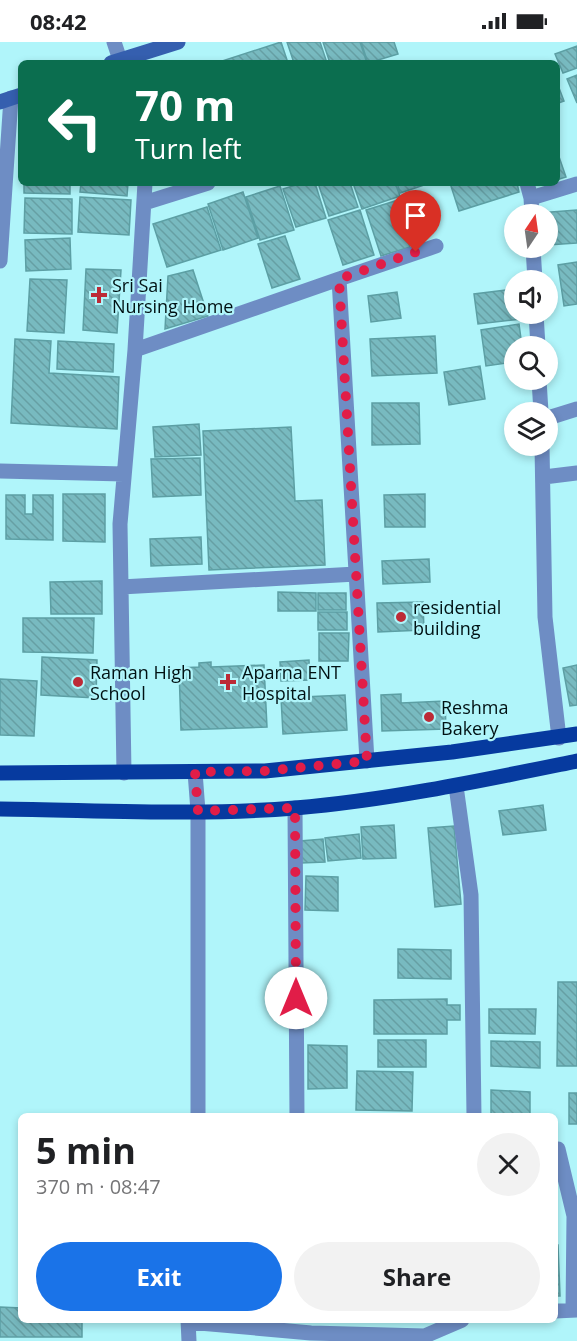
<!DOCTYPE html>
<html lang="en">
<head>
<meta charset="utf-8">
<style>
  :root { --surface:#fff; --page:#f2f2f2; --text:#202124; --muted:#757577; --accent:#1a73e8 }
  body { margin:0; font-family:"Open Sans",sans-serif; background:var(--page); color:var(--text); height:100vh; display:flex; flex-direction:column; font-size:22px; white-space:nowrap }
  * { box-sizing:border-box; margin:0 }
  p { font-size:20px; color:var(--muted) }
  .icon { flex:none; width:33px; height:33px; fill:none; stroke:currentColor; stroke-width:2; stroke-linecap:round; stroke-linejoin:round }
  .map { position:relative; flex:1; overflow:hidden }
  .panel { position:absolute; left:18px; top:1071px; width:540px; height:210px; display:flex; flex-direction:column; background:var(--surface); border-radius:9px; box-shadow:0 3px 9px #0003 }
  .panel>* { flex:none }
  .top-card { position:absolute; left:18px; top:18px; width:542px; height:126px; border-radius:9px; box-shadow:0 3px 9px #0003; background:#0b6e4f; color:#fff; overflow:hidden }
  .needle { width:39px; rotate:13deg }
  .tools { position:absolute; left:504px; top:162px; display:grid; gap:12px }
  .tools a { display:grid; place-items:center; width:54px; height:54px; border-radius:50%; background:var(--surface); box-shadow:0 3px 9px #0003; font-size:30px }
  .pin { position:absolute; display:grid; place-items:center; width:51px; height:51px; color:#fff; margin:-62px -26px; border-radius:50% 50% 50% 0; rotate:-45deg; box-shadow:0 0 6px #0007 }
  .pin .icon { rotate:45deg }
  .me { position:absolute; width:66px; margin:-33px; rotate:0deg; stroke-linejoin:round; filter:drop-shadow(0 0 4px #0008) }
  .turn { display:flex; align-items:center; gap:21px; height:126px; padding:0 18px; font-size:27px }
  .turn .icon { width:78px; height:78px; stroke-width:2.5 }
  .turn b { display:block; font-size:42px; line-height:51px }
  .round { display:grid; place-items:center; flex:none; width:63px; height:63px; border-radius:32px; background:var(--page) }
  .headline { display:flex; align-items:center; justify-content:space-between; height:102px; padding:0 18px }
  h1 { font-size:36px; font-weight:700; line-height:45px }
  .cta { display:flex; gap:12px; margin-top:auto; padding:12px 18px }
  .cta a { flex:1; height:69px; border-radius:36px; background:var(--accent); color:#fff; font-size:24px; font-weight:700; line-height:69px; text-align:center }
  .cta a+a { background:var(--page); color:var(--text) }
  .status { display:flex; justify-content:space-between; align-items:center; height:42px; padding:0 30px; background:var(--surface); direction:ltr }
  .status svg { height:16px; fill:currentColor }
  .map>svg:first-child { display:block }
</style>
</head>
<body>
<div class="status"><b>08:42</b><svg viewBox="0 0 49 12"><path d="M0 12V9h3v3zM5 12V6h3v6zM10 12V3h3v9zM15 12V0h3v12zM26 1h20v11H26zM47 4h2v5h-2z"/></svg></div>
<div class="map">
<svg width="577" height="1299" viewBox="0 0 577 1299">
  <defs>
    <pattern id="building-back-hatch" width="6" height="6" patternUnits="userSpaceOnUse" patternTransform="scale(1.5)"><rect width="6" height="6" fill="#78bac0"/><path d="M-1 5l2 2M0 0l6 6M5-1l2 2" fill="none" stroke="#669fa4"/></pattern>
  </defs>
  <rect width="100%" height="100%" fill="#b0f5fa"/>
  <path fill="url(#building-back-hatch)" stroke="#5c9fa4" stroke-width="1.5" d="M281,0L288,21H219V20Z
    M287,0H320L327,21H294Z
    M323,0H360L367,21H330Z
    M361,0H394L398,12L368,21Z
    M577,4V26L563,31L555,12Z
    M577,33V61L567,37Z
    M556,38L564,59L556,62Z
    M556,106L566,135L556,138Z
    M24,141H70V152L24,151Z
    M81,141H128L127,154L80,150Z
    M302,141H315L326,176L296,185L283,147Z
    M318,141H350L358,165L329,174Z
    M353,141H395L400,154L362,167Z
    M397,141H430L400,151Z
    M450,141H517L519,150L459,169Z
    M280,144L294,188L260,198L246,155Z
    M243,150L258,196L223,208L208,162Z
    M80,155L131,158L129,193L78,190Z
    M25,156L72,157V192L24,191Z
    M395,159L410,205L381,214L366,168Z
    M207,165L221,208L167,225L153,182Z
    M360,168L374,213L343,223L328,178Z
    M577,168V201L548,203V172L538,171Z
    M285,194L300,237L272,246L258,202Z
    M70,196L71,227L26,229L25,198Z
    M577,220V262L564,264L558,223Z
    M86,227L121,228L117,291L83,288Z
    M193,228L208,274L165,287L168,234Z
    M30,237L67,238L64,291L27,289Z
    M514,247V272H522V277L478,282L474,252Z
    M397,250L401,276L371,280L368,254Z
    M519,282L522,304H514V320L486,324L481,288Z
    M435,294L437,331L372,334L370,297Z
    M15,297L51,299L49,331L119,335L117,387L11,381Z
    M58,299L114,302L113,330L57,327Z
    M480,324L485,357L449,363L444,330Z
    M372,361H419L420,402L372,403Z
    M199,382L201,413L155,415L153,385Z
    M291,385L295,459L322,458L325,523L209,528L203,389Z
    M200,416L201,453L153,455L151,417Z
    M63,452H105V500L63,499Z
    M425,452V485H385L384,453Z
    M6,453H25V472H33V453H53V498L6,497Z
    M201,495L202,522L151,524L150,497Z
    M429,517L430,540L383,542L382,519Z
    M102,539V572H51L50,540Z
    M278,550L316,551V569H278Z
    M318,551H346V568H318Z
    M423,560L424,588L378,590L377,561Z
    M318,570H347V588H318Z
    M23,576H94L93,611L23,610Z
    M319,591H349L348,619H319Z
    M42,615L97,618L96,656L41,653Z
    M309,618L310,638L281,639L280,620Z
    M211,620V625L264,623L267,685L181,688L179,626L199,625V621Z
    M577,623V663L570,664L563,626Z
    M0,637L37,639L34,694L0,693Z
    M401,652V661L445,659L446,687L382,689L381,653Z
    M345,653L347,688L283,692L281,656Z
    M543,763L546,788L503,793L499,769Z
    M394,783L396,816L363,817L361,785Z
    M454,784L461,862L435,865L428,786Z
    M359,792L361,816L328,819L325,796Z
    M323,797L325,820L301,821L300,799Z
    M306,834L338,835V869L305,868Z
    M398,907L451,908V937L398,936Z
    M558,940H577V1024H557Z
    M447,957V963H460V978H447V992H374V958Z
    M489,967H536L535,992L489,991Z
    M378,998H426V1025H378Z
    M491,999L540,1000V1026L491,1024Z
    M308,1003L347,1004V1046L308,1047Z
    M357,1029L413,1030L412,1069L356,1068Z
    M491,1048L530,1050V1074H491Z
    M569,1051H577V1082H569Z
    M306,1072H357V1074H306Z
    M555,1203H558L560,1254H555Z
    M0,1265L21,1266V1278H82V1295H0Z"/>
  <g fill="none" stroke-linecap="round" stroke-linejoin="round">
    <path stroke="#6e8dc4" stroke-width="15" d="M114,0L120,18
      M527,141L531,156
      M144,161L208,141
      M532,172L531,156L577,142
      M533,206L535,238
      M0,219L11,56
      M339,237L436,204
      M536,272L538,304
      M135,308L339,237L367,719
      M539,338L541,370
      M548,376L577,367
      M542,404L545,575L559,696
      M0,429L124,432
      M544,435L577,431
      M121,545L356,532
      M195,730L198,769V1074
      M124,731L120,482L135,308L145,141
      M456,744L471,853L474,1074
      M295,766L297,1074
      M558,1107L574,1174L573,1268
      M555,1269L577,1268
      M188,1278L189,1299
      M188,1280L311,1291L425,1294L462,1278"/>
    <path stroke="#355faf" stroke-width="15" d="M111,21L178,0
      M0,60L21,53"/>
    <path stroke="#063a9f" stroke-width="15" d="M0,731L265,729L452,710L577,692
      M0,767C98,768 198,774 295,766C390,758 484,738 577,719"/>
  </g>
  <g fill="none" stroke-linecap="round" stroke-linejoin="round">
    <path stroke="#e11d48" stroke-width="10" stroke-dasharray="0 18" d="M296,956L295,766L198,769L195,730L265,729L367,719L339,237L416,210"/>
  </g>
  <g fill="#bc2b37" stroke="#b0f5fa" stroke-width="2">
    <path d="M96 244h6v6h6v6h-6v6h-6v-6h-6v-6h6z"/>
    <circle cx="401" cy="575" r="6"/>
    <circle cx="78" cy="640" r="6"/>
    <path d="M225 631h6v6h6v6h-6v6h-6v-6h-6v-6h6z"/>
    <circle cx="429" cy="675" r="6"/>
  </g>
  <g text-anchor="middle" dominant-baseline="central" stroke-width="4.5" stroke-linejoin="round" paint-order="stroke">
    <g font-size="18" fill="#001113" stroke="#b0f5fa" text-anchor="start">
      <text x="112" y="243">Sri Sai<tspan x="112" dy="21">Nursing Home</tspan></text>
      <text x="413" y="565">residential<tspan x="413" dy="21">building</tspan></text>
      <text x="90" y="630">Raman High<tspan x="90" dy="21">School</tspan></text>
      <text x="242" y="630">Aparna ENT<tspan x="242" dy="21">Hospital</tspan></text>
      <text x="441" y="665">Reshma<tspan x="441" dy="21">Bakery</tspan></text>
    </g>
  </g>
</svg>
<div class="tools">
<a><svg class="needle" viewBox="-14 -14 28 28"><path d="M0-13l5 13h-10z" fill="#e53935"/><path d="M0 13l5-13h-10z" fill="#757577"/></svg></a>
<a><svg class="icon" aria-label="sound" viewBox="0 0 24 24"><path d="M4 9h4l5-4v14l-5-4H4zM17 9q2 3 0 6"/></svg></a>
<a><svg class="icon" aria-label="search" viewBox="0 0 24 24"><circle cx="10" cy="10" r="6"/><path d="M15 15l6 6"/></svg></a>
<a><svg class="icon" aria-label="layers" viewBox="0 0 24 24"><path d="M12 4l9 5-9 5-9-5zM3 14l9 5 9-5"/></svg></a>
</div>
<div class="pin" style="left:416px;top:210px;background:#d93025"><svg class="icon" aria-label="arrive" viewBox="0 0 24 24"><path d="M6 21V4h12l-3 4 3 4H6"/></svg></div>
<svg class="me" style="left:296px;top:956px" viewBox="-20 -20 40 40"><circle r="19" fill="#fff"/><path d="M0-13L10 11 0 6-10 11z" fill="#e11d48"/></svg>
<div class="top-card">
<div class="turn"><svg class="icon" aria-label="left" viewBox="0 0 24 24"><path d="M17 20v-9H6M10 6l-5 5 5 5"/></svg><div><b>70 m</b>Turn left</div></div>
</div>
<section class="panel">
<div class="headline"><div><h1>5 min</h1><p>370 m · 08:47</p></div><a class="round"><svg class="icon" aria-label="close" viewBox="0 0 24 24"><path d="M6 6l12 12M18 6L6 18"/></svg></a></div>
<div class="cta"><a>Exit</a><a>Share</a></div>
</section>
</div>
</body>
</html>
